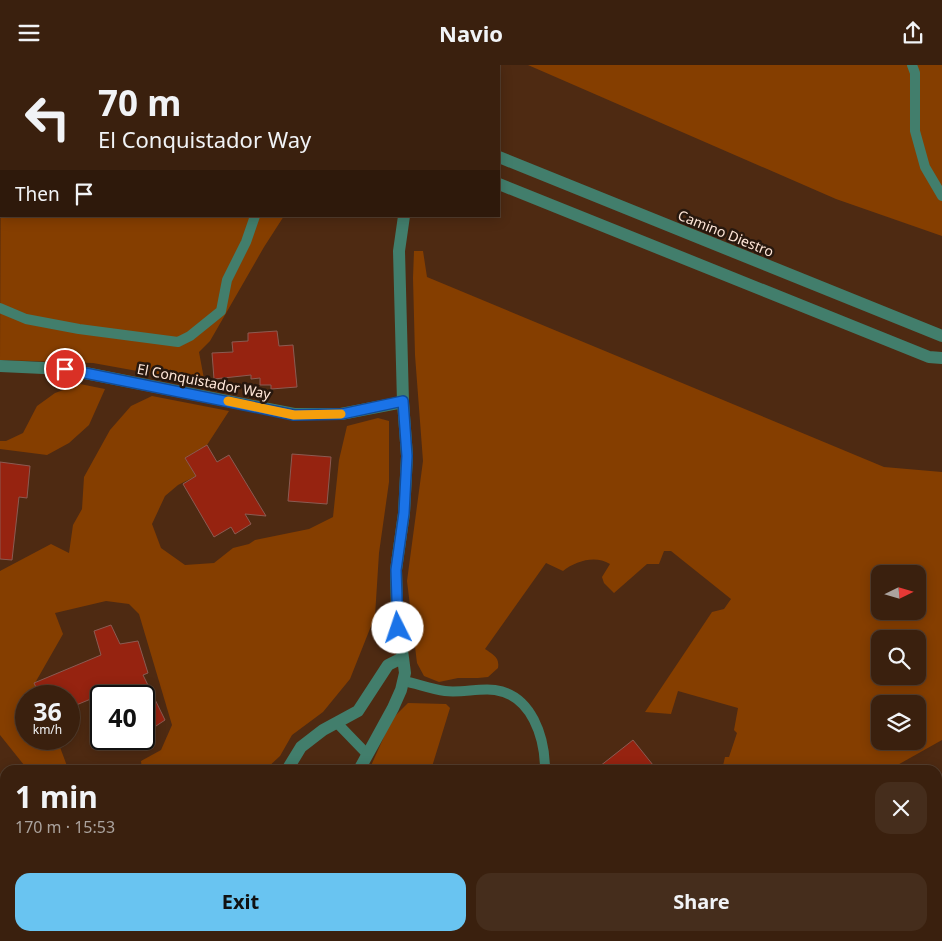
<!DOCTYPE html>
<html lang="en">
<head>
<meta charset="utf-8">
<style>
  :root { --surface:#3a200e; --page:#452d1c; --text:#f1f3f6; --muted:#aba39e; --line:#543e2e; --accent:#69c4f1 }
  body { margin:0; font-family:"Noto Sans",sans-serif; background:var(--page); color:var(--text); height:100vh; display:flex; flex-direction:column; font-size:19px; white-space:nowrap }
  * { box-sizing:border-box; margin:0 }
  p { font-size:16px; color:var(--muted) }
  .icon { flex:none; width:28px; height:28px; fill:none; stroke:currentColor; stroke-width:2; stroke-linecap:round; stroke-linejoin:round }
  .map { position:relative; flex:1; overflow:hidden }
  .details { position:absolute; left:0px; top:700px; width:942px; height:176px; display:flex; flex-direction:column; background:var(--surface); border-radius:15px 15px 0 0; box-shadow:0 2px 12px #0003,0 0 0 1px var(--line) }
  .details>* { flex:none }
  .hud { position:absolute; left:0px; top:0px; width:500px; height:152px; box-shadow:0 2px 12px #0003,0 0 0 1px var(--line); background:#3a200e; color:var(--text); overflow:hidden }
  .needle { width:32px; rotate:85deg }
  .buttons { position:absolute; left:871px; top:500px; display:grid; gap:10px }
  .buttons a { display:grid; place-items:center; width:55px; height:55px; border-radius:10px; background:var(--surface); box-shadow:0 2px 12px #0003,0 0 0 1px var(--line); font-size:25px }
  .speed { position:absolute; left:15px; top:620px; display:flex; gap:10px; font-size:25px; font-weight:700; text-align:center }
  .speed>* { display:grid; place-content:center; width:65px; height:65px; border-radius:50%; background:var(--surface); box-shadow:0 2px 12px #0003,0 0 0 1px var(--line); line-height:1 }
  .speed small { font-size:12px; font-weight:400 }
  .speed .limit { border:2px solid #111; border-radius:8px; background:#fff; color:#111 }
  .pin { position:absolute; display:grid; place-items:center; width:42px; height:42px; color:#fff; margin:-21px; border:2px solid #fff; border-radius:50%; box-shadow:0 1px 5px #0007 }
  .me { position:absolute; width:55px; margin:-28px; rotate:356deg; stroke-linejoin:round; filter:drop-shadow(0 0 4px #0008) }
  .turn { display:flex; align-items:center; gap:18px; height:105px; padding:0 15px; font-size:22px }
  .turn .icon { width:65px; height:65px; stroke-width:2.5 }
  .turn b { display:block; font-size:35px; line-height:42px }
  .then { display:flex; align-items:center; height:48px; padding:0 15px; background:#0003; gap:10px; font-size:19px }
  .round { display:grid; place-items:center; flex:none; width:52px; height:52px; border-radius:15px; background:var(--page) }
  .summary { display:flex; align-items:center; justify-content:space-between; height:85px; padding:0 15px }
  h1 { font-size:30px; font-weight:700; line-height:38px }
  .primary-button { display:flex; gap:10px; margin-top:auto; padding:10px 15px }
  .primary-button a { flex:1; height:58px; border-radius:15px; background:var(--accent); color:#111; font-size:20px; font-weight:700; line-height:58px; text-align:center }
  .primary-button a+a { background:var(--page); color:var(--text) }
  header { display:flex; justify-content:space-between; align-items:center; height:65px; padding:0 15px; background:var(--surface); font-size:22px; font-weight:700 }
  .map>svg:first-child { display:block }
</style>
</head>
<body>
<header><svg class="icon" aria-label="menu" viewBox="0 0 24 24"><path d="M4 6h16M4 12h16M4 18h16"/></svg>Navio<svg class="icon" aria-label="share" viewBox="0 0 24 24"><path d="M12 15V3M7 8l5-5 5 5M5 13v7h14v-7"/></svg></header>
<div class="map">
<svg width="942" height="876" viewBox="0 0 942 876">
  <rect width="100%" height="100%" fill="#4e2a12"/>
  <path fill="#853e00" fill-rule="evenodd" d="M85,0H427L85,1Z
    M528,0H942V171L836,134Z
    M1,41V151H284L264,182L210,276L199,287L204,314L176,313L93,298L0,295Z
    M414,186H423L427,212L884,402L942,407V675L894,702L895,705H722L725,692H729L737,668L734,665L738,643L678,626L671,649L645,647L712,547L724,544L731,534L671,486H664L659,499H647L614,528L604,518L602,512L610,499C595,490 576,496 563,506L546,498L485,584C492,589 500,592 498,603L488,612L478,613H458L439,617L424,611L417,598L407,516L423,396L415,290L413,213ZM880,509H918V546H880ZM880,574H918V611H880ZM880,639H918V676H880Z
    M80,319L105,324L89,360L69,378L47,390L0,384V376H6L23,368L37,341L55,328Z
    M152,331L229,346L207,380L185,393L196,411L178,420L165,431L152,459L161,483L185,500L214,498L233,483L249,479L255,475L309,464L333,452L339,395L347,361L378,353L389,356V417L379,488L375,551L350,614L323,647L292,670L280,691L265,705H142L141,696L161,685L172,660L139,549L129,539L106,536L55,548L63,569L35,618L40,631H26V674H57L67,701L73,705H28L0,670V506L51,479L69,488L73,460L82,444L84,412L110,365L131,341Z
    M408,638L446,639L450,643L431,705H369L392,654Z
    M5,721V755L0,756V722Z
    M5,842V871H762L759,876H0V843Z"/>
  <path fill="#962310" stroke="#8b5b52" d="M277,266L279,281L293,280L297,322L271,324V320H260V313L251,314V310L214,314L212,288L233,287L232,277L248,276V268Z
    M207,380L217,397L229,390L266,451L245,449L251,459L235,469L231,462L214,472L183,419L196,411L185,393Z
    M292,389L331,392L327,439L288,436Z
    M0,397L30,401L27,433L19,432L12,495L0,494Z
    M111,560L120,579L138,576L148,608L143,610L165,655L144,669V631H98L69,643V631H40L34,618L101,590L94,566Z
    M633,675L657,705H595Z"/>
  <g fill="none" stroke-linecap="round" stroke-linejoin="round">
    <path stroke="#427e6c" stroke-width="10" d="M912,0L915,8V66L925,102L942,131
      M133,1L134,0
      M0,243L26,254L79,264L178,277L190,271L221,246L227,215L246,177L255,151
      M404,616C418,619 431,624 445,626C461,628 479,623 495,625C532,630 545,673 545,705
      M337,658L367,689"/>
    <path stroke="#427e6c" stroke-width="12" d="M499,92L942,271
      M499,119L929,292L942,293
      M0,301L65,304L294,349H341L403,337
      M938,854L942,850
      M913,876L918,871"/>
    <path stroke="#427e6c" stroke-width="12" d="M451,1V0
      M287,705L301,682L323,665L358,646L388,600L402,593
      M359,705L393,643L401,625L405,608L397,547L396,505L404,448L407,391L403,337L399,186L404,151
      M0,763H5
      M0,835L5,834"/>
  </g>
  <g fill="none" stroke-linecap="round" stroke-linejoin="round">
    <g stroke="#114b97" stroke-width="12">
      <path id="route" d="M65,304L294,350L342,349L403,336L407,391L404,448L396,505L398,563"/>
    </g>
    <use href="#route" stroke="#1a73e8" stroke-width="9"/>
    <path stroke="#f59e0b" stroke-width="9" d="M228,336L294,350L341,349"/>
  </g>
  <g text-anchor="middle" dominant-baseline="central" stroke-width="5" stroke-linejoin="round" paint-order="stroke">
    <g font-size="14" fill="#ffe7d9" stroke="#28180e">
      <text transform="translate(726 168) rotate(22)">Camino Diestro</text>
      <text transform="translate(204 316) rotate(11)">El Conquistador Way</text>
    </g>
  </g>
</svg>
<div class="buttons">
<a><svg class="needle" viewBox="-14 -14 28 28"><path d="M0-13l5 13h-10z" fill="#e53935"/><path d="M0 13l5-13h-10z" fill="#aba39e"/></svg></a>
<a><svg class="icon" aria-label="search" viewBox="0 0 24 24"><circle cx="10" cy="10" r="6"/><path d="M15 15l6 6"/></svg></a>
<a><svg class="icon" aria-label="layers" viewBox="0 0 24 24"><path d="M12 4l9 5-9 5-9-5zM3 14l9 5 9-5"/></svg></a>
</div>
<div class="speed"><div>36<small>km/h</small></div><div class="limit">40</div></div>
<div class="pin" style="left:65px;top:304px;background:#d93025"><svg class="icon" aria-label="arrive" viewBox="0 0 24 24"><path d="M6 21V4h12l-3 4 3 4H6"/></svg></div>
<svg class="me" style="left:398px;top:563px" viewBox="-20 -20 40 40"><circle r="19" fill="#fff"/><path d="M0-13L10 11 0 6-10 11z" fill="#1a73e8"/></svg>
<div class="hud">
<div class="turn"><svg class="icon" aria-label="left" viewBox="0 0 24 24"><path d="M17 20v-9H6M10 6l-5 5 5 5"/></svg><div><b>70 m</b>El Conquistador Way</div></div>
<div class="then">Then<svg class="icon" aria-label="arrive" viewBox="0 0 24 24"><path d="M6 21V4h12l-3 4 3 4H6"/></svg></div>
</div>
<section class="details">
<div class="summary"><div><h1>1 min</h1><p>170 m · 15:53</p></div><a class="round"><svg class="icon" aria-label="close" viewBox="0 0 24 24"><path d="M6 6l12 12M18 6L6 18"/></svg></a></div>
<div class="primary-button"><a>Exit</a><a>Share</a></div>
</section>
</div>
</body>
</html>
